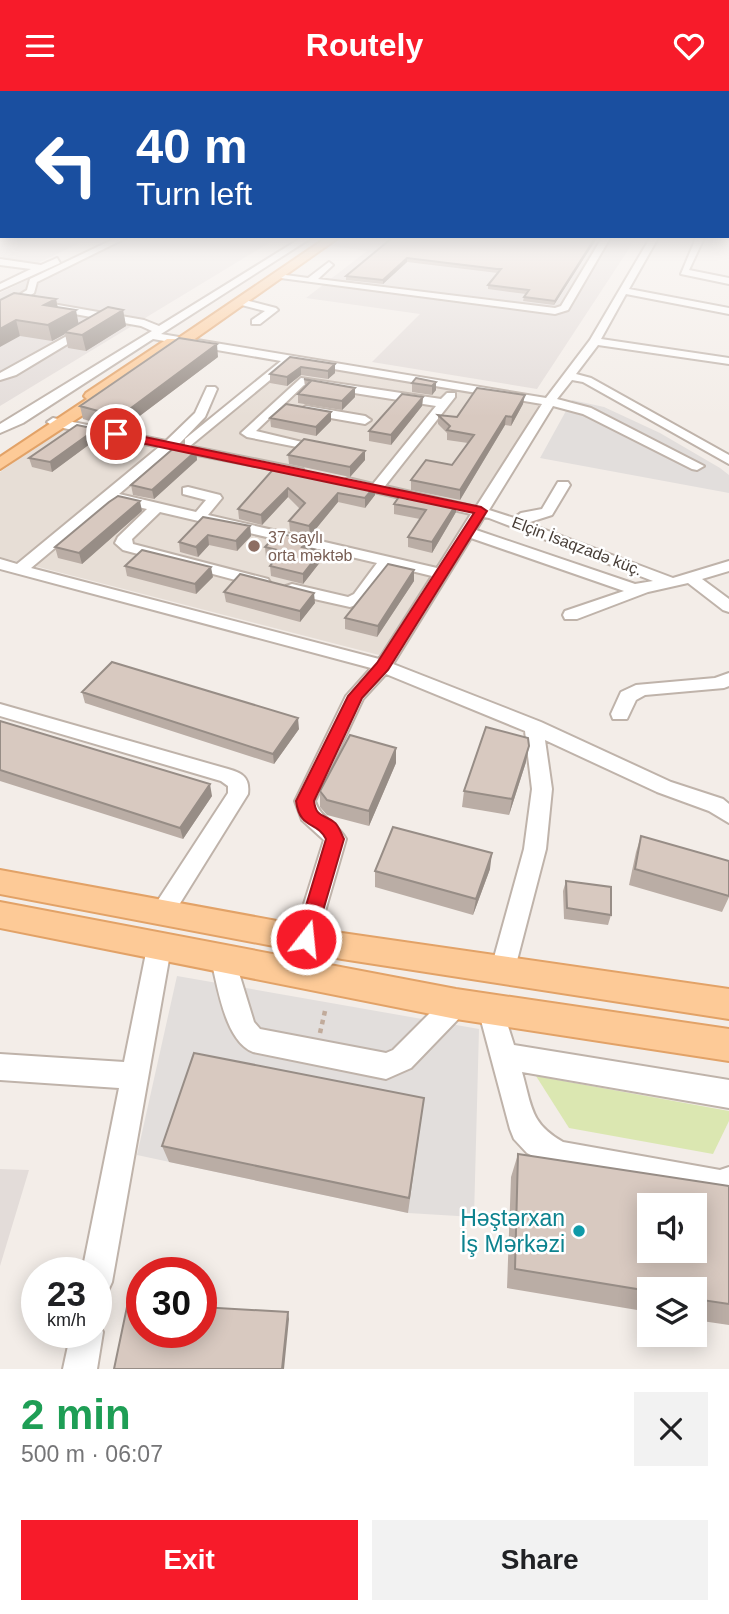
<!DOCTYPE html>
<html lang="en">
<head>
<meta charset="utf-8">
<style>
  :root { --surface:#fff; --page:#f2f2f2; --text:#202124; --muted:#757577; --accent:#f71b2a }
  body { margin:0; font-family:Arial,sans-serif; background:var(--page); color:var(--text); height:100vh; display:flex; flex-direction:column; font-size:26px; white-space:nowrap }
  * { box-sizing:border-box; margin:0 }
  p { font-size:23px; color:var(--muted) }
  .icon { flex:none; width:38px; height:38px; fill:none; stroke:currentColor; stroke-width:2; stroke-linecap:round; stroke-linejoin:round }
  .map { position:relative; height:1278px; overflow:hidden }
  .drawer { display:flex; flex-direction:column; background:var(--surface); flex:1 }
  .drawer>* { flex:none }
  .banner { position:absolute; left:0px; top:0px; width:730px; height:147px; box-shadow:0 4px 18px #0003; background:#1a4fa0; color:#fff; overflow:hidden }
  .tools { position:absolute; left:637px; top:1102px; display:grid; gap:14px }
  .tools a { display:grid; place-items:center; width:70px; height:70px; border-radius:0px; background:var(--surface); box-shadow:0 4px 18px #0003; font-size:35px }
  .speed { position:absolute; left:21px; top:1166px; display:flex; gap:14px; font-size:35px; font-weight:700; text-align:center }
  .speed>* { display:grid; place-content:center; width:91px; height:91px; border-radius:50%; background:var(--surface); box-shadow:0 4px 18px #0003; line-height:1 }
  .speed small { font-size:18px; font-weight:400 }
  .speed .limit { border:10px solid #d22; background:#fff; color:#111 }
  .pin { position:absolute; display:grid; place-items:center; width:60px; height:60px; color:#fff; margin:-30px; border:4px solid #fff; border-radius:50%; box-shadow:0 2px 7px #0007 }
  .me { position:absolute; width:77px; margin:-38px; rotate:16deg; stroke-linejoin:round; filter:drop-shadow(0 0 5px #0008) }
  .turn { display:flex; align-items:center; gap:24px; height:147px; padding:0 21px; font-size:32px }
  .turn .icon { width:91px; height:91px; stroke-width:2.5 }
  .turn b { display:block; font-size:49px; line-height:60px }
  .round { display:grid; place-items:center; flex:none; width:74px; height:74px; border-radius:0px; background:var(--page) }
  .head { display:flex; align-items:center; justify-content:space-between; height:119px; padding:0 21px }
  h1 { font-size:42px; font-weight:700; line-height:52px; color:#1e9e55 }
  .action { display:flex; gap:14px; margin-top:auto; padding:14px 21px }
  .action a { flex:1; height:80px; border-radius:0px; background:var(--accent); color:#fff; font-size:28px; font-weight:700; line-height:80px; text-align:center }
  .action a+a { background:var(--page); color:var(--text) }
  header { display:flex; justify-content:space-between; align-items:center; height:91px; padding:0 21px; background:var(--accent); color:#fff; font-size:32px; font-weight:700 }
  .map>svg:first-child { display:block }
</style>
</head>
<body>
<header><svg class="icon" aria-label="menu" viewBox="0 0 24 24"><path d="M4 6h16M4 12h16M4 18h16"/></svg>Routely<svg class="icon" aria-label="heart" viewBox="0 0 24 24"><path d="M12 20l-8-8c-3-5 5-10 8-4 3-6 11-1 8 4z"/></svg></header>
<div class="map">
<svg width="729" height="1278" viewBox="0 0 729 1278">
  <rect width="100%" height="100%" fill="#f3ede8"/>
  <path fill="#e7ded6" d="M290,272L541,314L379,564L0,466V381L63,337L185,361Z"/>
  <path fill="#e3dcd9" d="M0,147H90L36,173L0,168Z
    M114,147H277L0,315V202Z
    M343,147H636L537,298L372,271L420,223L306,207L367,160L332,155Z
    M0,1078L29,1079L0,1175Z"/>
  <path fill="#dbe7b1" d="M536,985L729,1020V1030L713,1063L569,1037Z"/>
  <path fill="#e2dedc" d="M572,309L604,316L660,342L720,377L729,384V402L540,367Z
    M177,885L479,938L474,1126L408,1122L137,1064Z"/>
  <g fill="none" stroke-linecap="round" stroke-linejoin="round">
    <g stroke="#bfb3aa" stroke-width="4">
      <path id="minor" d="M116,147H126L41,189L37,191L34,202L24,208L144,229L159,235L301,147H311L161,243L546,307L590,249L650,147H658L629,198L729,217V223L626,203L601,248L729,267V273L598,254L576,283L591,287L729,364V373L583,291L572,289L557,308L591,317L704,375L697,379L692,378L583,323L553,315L489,419L514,427L521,422L542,418L558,391H568L570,394L552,424L527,432L673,487L729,470V480L702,488L729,508V521L723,519L688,492L648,501L577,528H565L563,524L565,520L624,500L471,447L393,573L541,631L671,691L723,708L729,713V732L709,720L657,701L545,649L552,698L546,758L514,881L511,889L502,892L493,889L490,881L524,758L532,698L525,640L386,583L363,608L315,710C319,726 338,733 346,748L317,848L313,855L305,858L297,855L293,848L324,749L302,729L295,710L346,605L371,577L0,478V468L17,473L159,356L53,335L47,331L53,327L166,350L195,322L207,296H215L217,298L205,326L179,353L303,378V384L171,359L119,403L196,421L206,409L183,403V397L188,396L220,404L222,407L208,424L437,477L471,423L343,394L341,391L348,387L373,393L436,315L304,294L256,340L302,351V357L247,346L241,342L301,287L441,308L447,302H455V306L385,395L476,416L542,313L292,271L190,355L185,354V348L281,270L153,248L23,332L0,342V333L152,240L141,235L19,213L13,208L27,199L30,188ZM111,410L147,418L118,446L115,452L123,459L262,496L268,494L270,491L268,488L133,453L132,448L160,421L377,472L354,503L348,506L292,493L286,495L284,498L286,501L292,503L350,516L356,514L366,509L391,475L432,485L379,568L31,477ZM484,426L489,427L653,490L635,493L476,439Z
        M602,147H610L568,219L555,223L273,186L278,183L308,187L329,171L333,174L318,188L555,217L561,215Z
        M696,147H704L689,179L729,187V193L681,183Z
        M57,167L60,172L0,199V193L31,178L0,174V168L41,174Z
        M241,208L276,217L278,219L260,233H252V229L265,220L238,213V209Z
        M85,235L94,237L16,284L0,289V282Z
        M306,315L365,325L371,329L365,333L302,322L300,319Z
        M729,582V595L724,597L645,604L636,609L627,628H613L611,623L621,601L636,594L715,587Z
        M0,613L228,678C243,682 250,687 248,703L169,830L161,833L153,830L149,823L228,702V695L221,690L0,625Z
        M159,846L168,850L171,857L112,1191L107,1202L96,1207V1181H82L119,997L0,989V963L124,971L147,857L150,850Z
        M223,858L232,861L235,869L254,931L260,938L386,962L393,959L447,905L456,901L465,905L469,913L465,921L411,977L386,988L253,961C225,950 218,896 211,869L214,861Z
        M491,906L500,910L514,954L729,989V1017L522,981C532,1016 530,1032 563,1051L720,1079L729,1076V1106L720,1109L559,1079L527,1062L514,1048L510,1038L478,918L482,910Z
        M96,1228L103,1241L97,1278H63L71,1241H96Z"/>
    </g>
    <g stroke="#e2a267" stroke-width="4">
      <path id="major" d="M326,147H338L165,269H155L111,298L114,302L112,305L0,378V366L87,308L84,305L86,302L167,248H177Z
        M0,779L342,842L729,898V928L342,868L0,803Z
        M0,811L456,898L729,938V970L456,928L0,837Z"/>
    </g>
    <path stroke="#c1ab9b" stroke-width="4.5" stroke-dasharray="4.5 4.5" stroke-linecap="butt" d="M320,942L325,920"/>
    <use href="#minor" fill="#fff" fill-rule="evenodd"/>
    <use href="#major" fill="#fdca97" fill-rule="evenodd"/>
  </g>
  <path fill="#baada5" d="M392,147H597L554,214L523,210L524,206L526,203L488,198V194L498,182L407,171L383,193L346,189V185Z
    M56,208L58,217L79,233L123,219L126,235L86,260L68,257L65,243L52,250L20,245L0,209Z
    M218,266L125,336L116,334L112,337L83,328L80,315Z
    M290,266L335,282L328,288L301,284L287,295L270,292V283Z
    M304,288L355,306L342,319L298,312V303L305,296Z
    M436,291V299L432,304L412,301V292Z
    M423,306L422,315L391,354L369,350V340Z
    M523,313L511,335L505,334L460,409L411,399V389L452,374L468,352L447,349V342L438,333V324L457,326Z
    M331,321V330L316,345L271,336L270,327Z
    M96,338L98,347L52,381L32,376L29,367Z
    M196,360L197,369L154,408L133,404L131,394Z
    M288,364L365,369L350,386L289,373Z
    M277,374L375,404L365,417L338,411L310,445L290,440L289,430L300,418L288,406L262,434L239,428L238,418Z
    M394,413L456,421L432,462L408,456V446L420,428L394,423Z
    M142,420L82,473L58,467L55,456Z
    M203,426L250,435L251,445L237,460L209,454L198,466L180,461L179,451Z
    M265,456L308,457L321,460V470L303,493L271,485L270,475L275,469L266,467Z
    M125,475L213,486L196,503L127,485Z
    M414,479V490L377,546L345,538V527Z
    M224,501L315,512L300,531L226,511Z
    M82,601L299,638L274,673L85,612Z
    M0,630L212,705L183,748L0,690Z
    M526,671L509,724L462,716L464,700Z
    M396,672L369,735L327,724L320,716V700Z
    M641,745L729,770V806L722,821L629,794L636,761Z
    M490,778L473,824L375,796V780Z
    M566,790L611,824L608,834L564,828L563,800Z
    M424,1007L408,1122L169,1071L162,1055Z
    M518,1063L729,1095V1234L695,1229V1199H649V1221L507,1197L511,1086Z"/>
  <path fill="#978d86" d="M595,147H597L554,214L555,210Z
    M407,167V171L383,193V189Z
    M56,208L59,224L44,214Z
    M76,219L79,235L64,241L65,243L52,250L48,234Z
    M123,219L126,235L86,260L82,244Z
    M16,229L20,245L0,256V238Z
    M217,253L218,266L125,336L123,323Z
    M335,273V282L328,288V280Z
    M301,276V284L287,295V286Z
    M436,291V299L432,304V295Z
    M355,297V306L342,319V310Z
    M525,304L523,313L511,335L512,326Z
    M423,306L422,315L391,354V344Z
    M113,321L116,334L112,337L109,323Z
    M331,321V330L316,345V336Z
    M506,325L505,334L460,409V399Z
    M96,338L98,347L52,381L50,371Z
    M196,360L197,369L154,408L152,399Z
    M365,360V369L350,386V376Z
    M375,395V404L365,417V407Z
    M288,397V406L262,434L261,424Z
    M338,402V411L310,445L309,435Z
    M140,410L142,420L82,473L79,462Z
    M457,412L456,421L432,462V451Z
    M250,435L251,445L237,460L236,450Z
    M208,444L209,454L198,466L196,456Z
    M307,449L308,459L302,456Z
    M321,460V470L303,493V483Z
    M211,476L213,486L196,503L195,493Z
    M414,479V490L377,546L378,535Z
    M314,502L315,512L300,531V520Z
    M298,627L299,638L274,673L273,663Z
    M529,655L526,671L509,724L512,708Z
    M396,657V672L369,735V720Z
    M210,693L212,705L183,748L180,737Z
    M492,762L490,778L473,824L476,808Z
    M288,1221L289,1228L284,1278H282Z"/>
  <path fill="#d8c9c0" stroke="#978d86" stroke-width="2" fill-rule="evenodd" d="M392,147H595L555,210L524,206L529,199L488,194L501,178H497L407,167L383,189L346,185Z
    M14,202L56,208L44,214L76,219L48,234L16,229L0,238V209Z
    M108,216L123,219L82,244L64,241Z
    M179,247L217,253L123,323L113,321L109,323L80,315Z
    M290,266L335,273L328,280L301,276L287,286L270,283Z
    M416,287L436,291L432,295L412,292Z
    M304,288L355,297L342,310L298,303L311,290Z
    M477,297L525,304L512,326L506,325L460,399L411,389L426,369L452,374L474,344L447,339L450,335L438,324L457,326Z
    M402,303L423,306L391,344L369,340Z
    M286,313L331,321L316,336L270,327Z
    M77,334L96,338L50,371L29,367Z
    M304,348L365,360L350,376L288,364Z
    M175,356L196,360L152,399L131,394Z
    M277,374L375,395L365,407L338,402L309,435L289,430L305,412L288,397L261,424L238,418Z
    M403,400L457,412L432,451L408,446L426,419L394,413Z
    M118,405L140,410L79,462L55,456L109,411Z
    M203,426L250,435L236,450L208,444L196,456L179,451Z
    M278,442L307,449L302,456L321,460L303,483L270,475L282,460L265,456Z
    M142,459L211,476L195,493L125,475Z
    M388,473L414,479L378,535L345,527Z
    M240,483L314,502L300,520L224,501Z
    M112,571L298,627L273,663L82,601Z
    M0,630L210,693L180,737L0,679Z
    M486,636L528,647L529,655L512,708L464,700Z
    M350,644L396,657L369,720L327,709L320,700Z
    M393,736L492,762L476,808L375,780Z
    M641,745L729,770V805L635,778Z
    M566,790L611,796V824L567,817Z
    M194,962L424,1007L409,1107L162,1055Z
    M518,1063L729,1095V1213L695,1208V1199H649V1200L515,1178ZM649,1115H695V1160H649Z
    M128,1211L142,1212V1241H201V1216L288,1221L282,1278H114Z"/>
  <linearGradient id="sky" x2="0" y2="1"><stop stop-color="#8dc6eb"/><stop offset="0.45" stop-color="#faf7f5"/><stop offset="1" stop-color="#faf7f5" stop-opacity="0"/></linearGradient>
  <rect width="729" height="326" fill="url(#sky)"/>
  <path fill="#f71b2a" stroke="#a1121b" stroke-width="2" d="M116,340L481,416L487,420L388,579L362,607L314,710C316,726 323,723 334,731C339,734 341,743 344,748L313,854L306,857L299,854L296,848L326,748C317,730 300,739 296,710L348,605L377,572L474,422L112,346L111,343Z"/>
  <circle fill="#8d6e63" stroke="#fff" stroke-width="2.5" cx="254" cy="455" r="7"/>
  <circle fill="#0f9aa8" stroke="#fff" stroke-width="2.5" cx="579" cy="1140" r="7"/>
  <g text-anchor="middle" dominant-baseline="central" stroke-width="5" stroke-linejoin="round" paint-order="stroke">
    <g font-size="16" fill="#785e54" stroke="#fff" text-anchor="start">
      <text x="268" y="446">37 saylı<tspan x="268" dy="18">orta məktəb</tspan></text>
    </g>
    <g font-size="16" fill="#473d36" stroke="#fff">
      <text transform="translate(577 455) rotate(21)">Elçin İsaqzadə küç.</text>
    </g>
    <g font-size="23" fill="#0d838f" stroke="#fff" text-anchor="end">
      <text x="565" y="1127">Həştərxan<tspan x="565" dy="26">İş Mərkəzi</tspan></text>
    </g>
  </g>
</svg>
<div class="tools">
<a><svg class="icon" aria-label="sound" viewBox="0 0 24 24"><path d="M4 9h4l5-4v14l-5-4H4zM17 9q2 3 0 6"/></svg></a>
<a><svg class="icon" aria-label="layers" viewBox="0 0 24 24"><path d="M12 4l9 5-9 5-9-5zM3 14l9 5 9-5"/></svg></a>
</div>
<div class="speed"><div>23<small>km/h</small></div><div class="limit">30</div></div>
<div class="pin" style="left:116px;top:343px;background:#d93025"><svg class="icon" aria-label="arrive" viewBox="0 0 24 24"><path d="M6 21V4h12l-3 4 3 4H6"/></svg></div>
<svg class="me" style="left:306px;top:848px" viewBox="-20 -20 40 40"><circle r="17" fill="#f71b2a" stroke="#fff" stroke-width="3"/><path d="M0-11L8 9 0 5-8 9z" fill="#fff"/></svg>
<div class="banner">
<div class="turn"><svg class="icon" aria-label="left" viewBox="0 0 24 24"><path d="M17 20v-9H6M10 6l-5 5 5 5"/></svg><div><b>40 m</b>Turn left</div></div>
</div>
</div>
<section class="drawer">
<div class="head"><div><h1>2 min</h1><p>500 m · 06:07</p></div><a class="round"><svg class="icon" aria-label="close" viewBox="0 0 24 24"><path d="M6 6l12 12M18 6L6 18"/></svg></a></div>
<div class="action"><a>Exit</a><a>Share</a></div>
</section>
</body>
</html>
